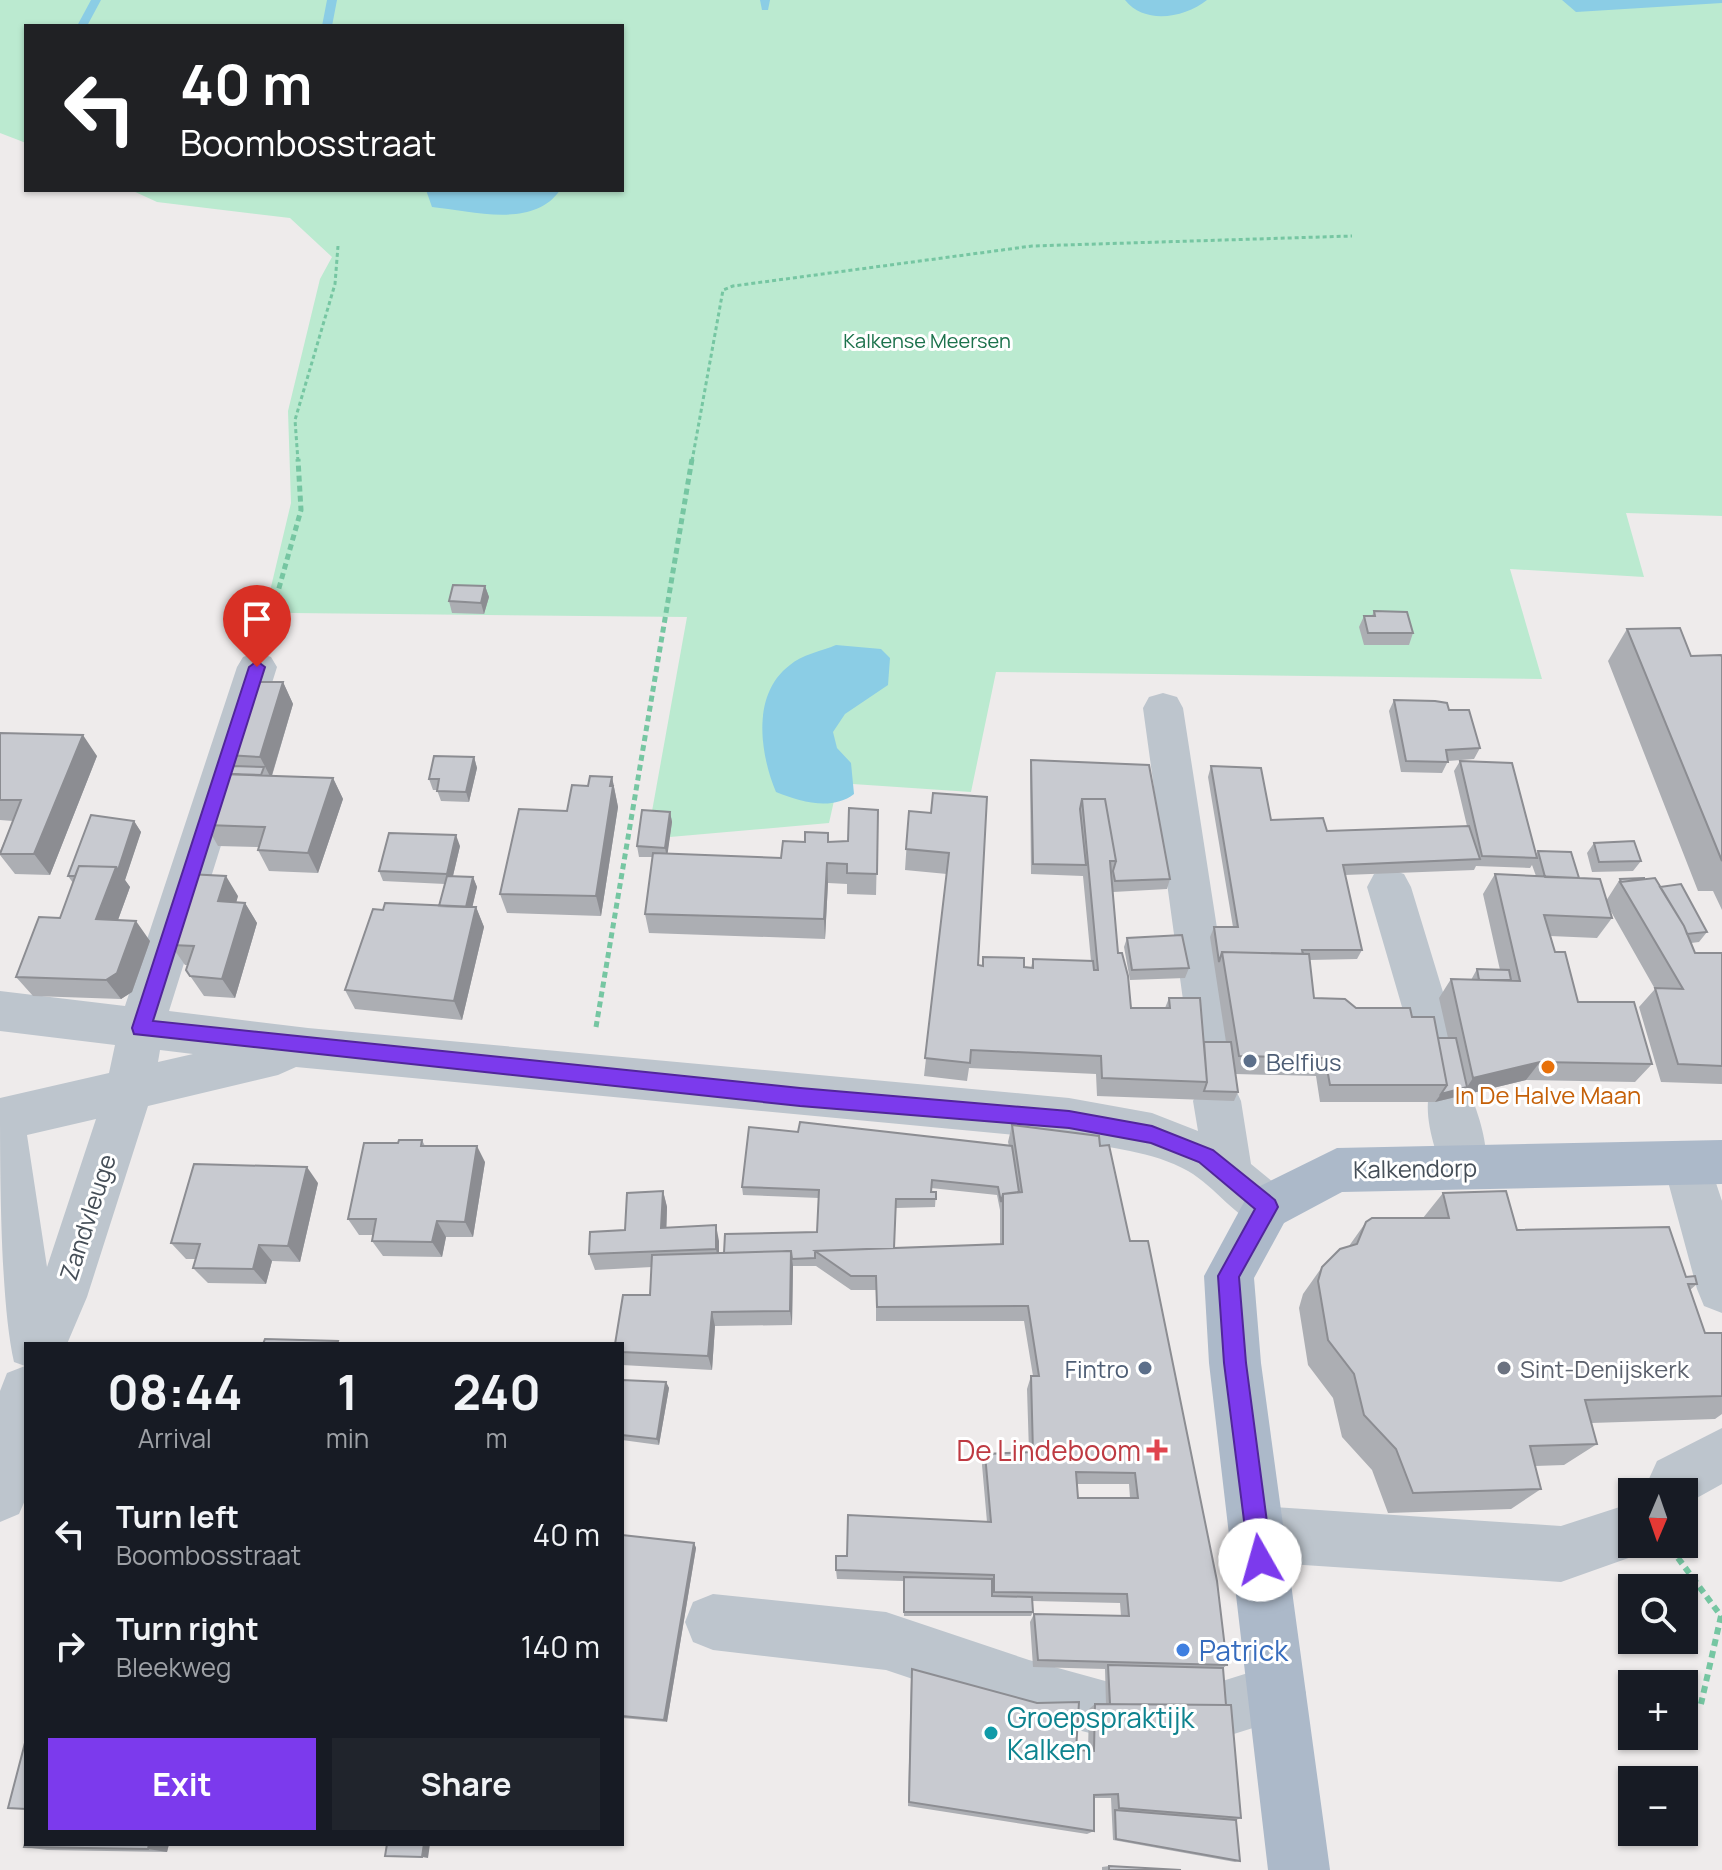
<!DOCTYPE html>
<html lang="en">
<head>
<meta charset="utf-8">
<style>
  :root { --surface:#171b24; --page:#20242c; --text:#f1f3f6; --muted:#9ea1a6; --accent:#7c3aed }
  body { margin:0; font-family:Manrope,sans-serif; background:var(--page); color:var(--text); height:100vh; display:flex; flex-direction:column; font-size:30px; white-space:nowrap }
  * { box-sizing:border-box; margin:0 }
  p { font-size:26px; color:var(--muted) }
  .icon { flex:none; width:44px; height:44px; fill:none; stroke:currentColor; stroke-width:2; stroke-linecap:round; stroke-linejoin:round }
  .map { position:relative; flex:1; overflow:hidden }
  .details { position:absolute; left:24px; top:1342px; width:600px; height:504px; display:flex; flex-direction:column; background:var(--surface); border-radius:0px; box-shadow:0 2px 6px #0004 }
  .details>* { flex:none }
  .top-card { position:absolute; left:24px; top:24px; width:600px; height:168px; border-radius:0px; box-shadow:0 2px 6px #0004; background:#202124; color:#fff; overflow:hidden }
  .needle { width:52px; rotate:182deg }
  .controls { position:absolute; left:1618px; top:1478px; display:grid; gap:16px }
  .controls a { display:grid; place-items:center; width:80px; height:80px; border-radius:0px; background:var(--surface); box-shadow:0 2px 6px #0004; font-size:40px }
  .pin { position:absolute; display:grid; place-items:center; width:68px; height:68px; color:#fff; margin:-82px -34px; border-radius:50% 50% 50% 0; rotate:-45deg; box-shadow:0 0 8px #0007 }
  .pin .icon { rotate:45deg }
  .me { position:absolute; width:88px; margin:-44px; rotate:353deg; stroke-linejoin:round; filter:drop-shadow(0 0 6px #0008) }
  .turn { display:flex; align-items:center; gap:28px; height:168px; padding:0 24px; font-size:36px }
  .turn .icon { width:104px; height:104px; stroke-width:2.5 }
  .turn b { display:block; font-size:56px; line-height:68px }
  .eta { display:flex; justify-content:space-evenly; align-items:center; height:136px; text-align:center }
  .eta b { font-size:48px; font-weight:700; line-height:56px }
  .primary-button { display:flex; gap:16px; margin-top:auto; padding:16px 24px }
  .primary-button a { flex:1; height:92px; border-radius:0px; background:var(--accent); color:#fff; font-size:32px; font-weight:700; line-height:92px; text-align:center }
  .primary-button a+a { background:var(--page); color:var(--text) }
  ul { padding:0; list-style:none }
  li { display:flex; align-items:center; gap:24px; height:112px; padding:0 24px }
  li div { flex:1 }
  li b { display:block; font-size:30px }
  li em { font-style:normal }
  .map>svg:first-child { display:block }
</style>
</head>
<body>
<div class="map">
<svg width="1722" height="1870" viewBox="0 0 1722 1870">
  <rect width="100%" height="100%" fill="#eeebeb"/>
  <path fill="#bbead0" d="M0,0H1722V516L1626,513L1644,577L1510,569L1542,679L996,672L971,792L838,783L829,823L647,839L687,617L292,613L266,608L291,503L288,411L320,279L332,257L290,218L157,202L131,190H622V26H26V143L0,133Z"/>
  <path fill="#8bcde5" d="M1125,0H1207C1184,18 1145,25 1125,0Z
    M1562,0H1722V3L1576,12Z
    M426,190H560C534,229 472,211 432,207Z
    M836,645L881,649L890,658L888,685L845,714L833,732L837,748L851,763L854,794C832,811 801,802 776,792C760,754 751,694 790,665C801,655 822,651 836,645Z"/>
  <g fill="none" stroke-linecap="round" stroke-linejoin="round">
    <path fill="#8bcde5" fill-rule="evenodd" d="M91,0H101L87,26H77Z
      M327,0H337L332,26H322Z
      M760,0H770L768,10H762Z"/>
    <path stroke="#76c6a2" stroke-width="3" stroke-dasharray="4 3" stroke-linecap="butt" d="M298,461L295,420L335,284L338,246
      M692,461L723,290L733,286L1032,246L1352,236"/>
    <path stroke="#76c6a2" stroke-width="5" stroke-dasharray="6 4" stroke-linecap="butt" d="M268,627L301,510L298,459
      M596,1027L692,459"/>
    <path stroke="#76c6a2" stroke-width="6" stroke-dasharray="7 5" stroke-linecap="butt" d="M1678,1558L1721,1616L1701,1704"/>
    <path fill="#bdc5cd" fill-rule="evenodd" d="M257,652L271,657L277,667L169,1011L308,1028L1069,1098L1152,1113L1198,1131L1193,1101L1200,1086L1217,1080L1234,1086L1241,1101L1251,1164L1284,1191L1292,1207L1284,1223L1267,1230C1235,1218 1217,1188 1188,1171C1153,1151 1108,1148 1069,1140L296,1067L278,1075L148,1106L87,1297L67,1344H26V1498L19,1514L0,1522V1391L7,1373L25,1366L14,1362C0,1301 0,1168 0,1098L109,1073L115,1045L0,1031V991L125,1006L237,667L243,657ZM160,1050L193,1054L158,1062ZM96,1119L47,1267L27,1135Z
      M1163,693L1177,697L1183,708L1236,1051L1229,1065L1213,1071L1197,1065L1190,1051L1143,708L1149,697Z
      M1389,869L1404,874L1411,887L1460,1048L1453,1062L1437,1068L1421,1062L1414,1048L1367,887L1374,874Z
      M1449,1078L1466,1084C1478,1111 1494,1155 1482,1183L1465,1189L1448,1183C1436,1156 1420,1111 1432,1084Z
      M1687,1141L1704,1147L1722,1201V1313L1704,1306L1697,1289L1663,1163L1670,1147Z
      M1722,1428V1484L1695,1499L1689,1511L1684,1513V1492H1643L1657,1461Z
      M1632,1503V1544H1654L1651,1550L1561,1582L1257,1562L1238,1553L1229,1534L1238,1515L1257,1506L1561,1526Z
      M713,1594L886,1612L1029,1660L1127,1687L1135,1708L1127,1729L1106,1737L1029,1718L886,1670L713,1650L693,1642L685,1622L693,1602Z
      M1277,1664L1298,1672L1306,1693L1298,1714L1221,1738L1200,1730L1192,1709L1200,1688Z"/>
    <path fill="#acb9c9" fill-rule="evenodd" d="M1722,1140V1184L1342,1192L1284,1223L1254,1278L1261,1363L1330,1870H1268L1209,1363L1204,1276L1250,1191L1337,1148Z"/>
  </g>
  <path fill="#acaeb3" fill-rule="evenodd" d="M485,586L489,597L484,614L452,613L449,601Z
    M1374,611L1413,633L1409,645H1364L1359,627L1364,616H1372Z
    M1627,629L1691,656L1722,657V910L1713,891H1698L1608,661Z
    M283,682L293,704L272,776L333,778L343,799L318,873L269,871L258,850L259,847L218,846L206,825L233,766L227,755Z
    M1394,700L1449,710L1480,748L1474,759L1448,761L1442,773L1401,772L1389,711Z
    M0,733L97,756L50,875L15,874L0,855V851L13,821L0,820Z
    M474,757L477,768L469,802L441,801L437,790H433L429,779Z
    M1031,760L1149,765L1170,879L1167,889L1113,892L1118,953L1131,1008H1165L1169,998L1204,1042H1226L1210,937L1214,927H1233L1208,777L1211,766L1271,820L1327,831L1467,826L1454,771L1460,761L1536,854L1538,851L1579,878L1606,901L1620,879H1644L1660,887L1707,932L1699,942L1691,943L1695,953H1722V1084L1661,1082L1639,1007L1655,989L1609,908L1612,918L1597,938L1550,936L1555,952L1578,1002L1652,1064L1635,1082L1526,1080L1435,1102H1320L1316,1076L1235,1074L1238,1092L1234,1101L1097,1096L1096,1074L969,1068L967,1081L924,1076L947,874L905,870L909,811L931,813L933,793L978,965H982L983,957L1024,967L1031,968L1033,959L1091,961L1083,876L1031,874L1030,771ZM1532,865L1536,876L1495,874L1483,894L1500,970L1477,969L1471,980L1451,979L1439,998L1448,1038H1438L1412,1017L1356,1008L1314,998L1309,960L1357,959L1362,950L1345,875L1474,870L1476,866L1530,868Z
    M612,777L618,807L601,916L507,913L500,894L588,786Z
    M878,810L876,895L847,894V884L828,883L825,939L649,933L645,914L653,857H639L637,846L670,812L672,822L667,854L781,858L829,842L848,841Z
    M134,821L141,832L125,880L130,887L118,920L150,941L132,992L121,999L33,996L16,977L60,918L73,883L68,876Z
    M1594,843L1641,861L1633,871L1592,872L1587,853Z
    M460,846L453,876L473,877L477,887L472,907H476L484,927L462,1020L355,1009L345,990L383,910L439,906L445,884L383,881L379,871Z
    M238,896L236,902L245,903L257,923L235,998L204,996L186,970L188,965H185L166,938Z
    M1127,938L1189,968L1185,978L1130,980L1124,947Z
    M1012,1125L1100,1146L1130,1241L1227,1665L1223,1668L1226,1705L1241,1818L1236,1820L1240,1861L1235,1862L1113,1840L1111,1798H1094V1831L1087,1834L908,1806L911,1676L912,1669L1076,1750L1088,1751L1089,1709L1095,1704H1106L1105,1669L1033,1667L1030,1622L1034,1614L1121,1616L1120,1603L1033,1601V1612L1031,1616H904L903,1581L837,1579L836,1570L847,1556L987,1522L982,1465L985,1454L1029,1452L1027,1389L1031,1376H1033L1024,1321H876V1290H851L816,1266H793L792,1325L715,1326L712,1370L622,1365V1344L650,1295L652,1267L595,1270L589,1254L625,1230L663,1191L667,1207L666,1228L719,1241V1253H724L817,1232L819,1198L743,1195L742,1187L798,1132L1009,1146L1008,1142ZM931,1188L997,1195L1000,1210V1244L894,1248L896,1208L935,1207L936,1192H931ZM1077,1484H1129L1130,1498H1078Z
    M422,1140L425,1146L485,1162L473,1237H446L442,1257L383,1256L372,1241L373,1235H359L348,1219L398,1143Z
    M318,1183L300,1262L272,1261L266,1284L208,1283L193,1268L196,1259H186L171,1243Z
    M1443,1193L1517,1230L1686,1277L1697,1284L1690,1290L1705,1333H1722V1414L1715,1419L1591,1423L1597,1444L1564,1465L1535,1466L1541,1489L1511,1509L1388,1513L1372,1470L1342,1437L1333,1398L1308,1365L1299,1308L1303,1294L1322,1267L1349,1246L1366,1222L1423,1218Z
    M622,1380L666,1382L669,1388L659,1445L622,1440Z
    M622,1535L694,1543L696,1548L667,1722L622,1718Z
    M26,1844H169L167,1852L47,1850L24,1847Z
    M1109,1866L1181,1870H1102V1867Z"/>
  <path fill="#8c8d92" d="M485,586L489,597L484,614L481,603Z
    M283,682L293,704L271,778L260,757Z
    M83,735L97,756L50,875L34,854Z
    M474,757L477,768L469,802L466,792Z
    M612,777L618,807L601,916L596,896Z
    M333,778L343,799L318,873L308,853Z
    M670,812L672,822L667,858L665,848Z
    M134,821L141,832L125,880L130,887L111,939L96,919Z
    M456,835L460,846L451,884L447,874Z
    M827,863L828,883L825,939L824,919Z
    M226,876L238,896L231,921L218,901Z
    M473,877L477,887L468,926L464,916Z
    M245,903L257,923L235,998L222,979Z
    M476,907L484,927L462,1020L454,1001Z
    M136,921L150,941L132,992L121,999L106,980Z
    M1540,1062L1526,1080L1435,1102L1441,1094L1467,1087L1473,1078Z
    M477,1146L485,1162L473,1237L465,1222Z
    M307,1167L318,1183L300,1262L288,1246Z
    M663,1191L667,1207L666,1244L661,1228Z
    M437,1221L446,1237L442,1257L432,1242Z
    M716,1225L719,1241V1264L716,1249Z
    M259,1245L272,1261L266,1284L253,1269Z
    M791,1251L793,1266L792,1325L790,1311Z
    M712,1312L715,1326L712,1370L708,1356Z
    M666,1382L669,1388L659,1445L657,1439Z
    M694,1543L696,1548L667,1722L664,1720Z
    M149,1844H169L167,1852L148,1849Z
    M424,1844H430L428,1858L422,1857Z"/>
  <path fill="#c8cad0" stroke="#8c8d92" stroke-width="2" fill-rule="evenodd" d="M453,585L485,586L481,603L449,601Z
    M1374,611L1407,612L1413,633H1368L1364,616H1375Z
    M1680,628L1691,656L1721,655L1722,657V861L1627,629Z
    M252,682H283L260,757L227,755Z
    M1394,700L1435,701L1447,703L1449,710H1469L1480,748L1446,750L1448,762L1406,761Z
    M0,733L83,735L34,854H0L21,800H0Z
    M434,756L474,757L466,792L437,791L439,779H429Z
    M1031,760L1149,765L1170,879L1115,881L1113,871L1116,861L1105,799H1082L1080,809L1086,865L1033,864Z
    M1460,761L1512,763L1537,858L1482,856Z
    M233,766L264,767L261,775L230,774Z
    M1211,766L1261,768L1271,820L1323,818L1327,831L1469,826L1480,859L1343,865L1362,950H1302L1303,954L1222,952L1219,962L1214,927H1238Z
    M221,774L333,778L308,853L258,850L265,827L206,825Z
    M590,776L612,777L610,786H613L596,896L500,894L519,809L567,811L572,785L588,786Z
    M933,793L987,797L978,965L983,966V957L1024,958V967L1033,968V959L1093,961L1094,970H1098L1082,799H1105L1116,861H1110L1118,953H1122L1128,976L1131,1008H1170L1169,998H1200L1207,1082L1102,1078L1101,1056L971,1050L970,1063L925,1058L949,853L906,849L909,811L931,813Z
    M849,808L878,810L877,874L847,873V864L827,863L824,919L645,914L653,853L781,858L783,841L805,842V832L828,833V842L848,841Z
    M642,810L670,812L665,848L637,846Z
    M91,815L134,821L118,870L116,867L79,866L75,876H68Z
    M389,833L456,835L447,874L379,871Z
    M1634,841L1641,861L1599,862L1594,843Z
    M1538,851L1571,852L1579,878L1545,877Z
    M79,866L116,867L96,919L136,921L117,973L106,980L16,977L39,917L60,918Z
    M187,874L226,876L218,901L245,903L222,979L190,976L186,970L194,946L171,945L166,938Z
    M1495,874L1600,879L1612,918L1544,915L1555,952H1565L1578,1002H1634L1652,1064L1540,1062L1473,1078L1451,979L1520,981Z
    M447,876L473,877L466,907L439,906Z
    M1644,878V879L1621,882L1620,879Z
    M1655,878L1684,926L1695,953H1722V1066L1678,1064L1655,988L1683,989L1620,882Z
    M1681,884L1707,932L1687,934L1684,926L1660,887Z
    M385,903L476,907L454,1001L345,990L373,909L383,910Z
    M1182,935L1189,968L1132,970L1127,938Z
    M1222,952L1309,954L1314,998L1345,999L1356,1008H1410L1412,1017H1434L1447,1085H1330L1325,1058L1239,1056Z
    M1477,969L1509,970L1511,980H1479Z
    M1438,1038H1456L1467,1087L1441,1094L1447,1085Z
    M1204,1042H1231L1238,1092L1204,1091L1207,1082Z
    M800,1122L1012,1146L1019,1192L1003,1194L1001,1202L998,1187L932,1180L931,1192H936V1199H896L894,1248L815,1251V1258L792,1259L791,1251L724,1253L725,1234L817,1232L819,1190L742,1187L749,1127L798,1132Z
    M1012,1125L1099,1136L1100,1146L1109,1145L1130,1241H1148L1217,1581L1227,1665L1038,1660L1034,1614L1129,1616L1127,1594L994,1592V1575L836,1570V1556H847L848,1515L991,1522L985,1454L1033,1452L1031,1376H1039L1028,1306L877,1307L876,1276H851L815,1251L1003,1244V1194L1022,1192ZM1076,1472L1135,1473L1138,1498H1078Z
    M399,1140H422L421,1146H477L465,1222L437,1221L432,1242L372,1241L376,1219H348L364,1143H398Z
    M194,1164L307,1167L288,1246L259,1245L253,1269L193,1268L200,1244L171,1243Z
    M663,1191L661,1228L716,1225V1249L589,1254L590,1232L625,1230L627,1193Z
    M1506,1191L1517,1230L1669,1227L1686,1277L1695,1276L1697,1284H1688L1705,1333H1722V1396L1585,1400L1597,1444L1530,1446L1541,1489L1413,1493L1396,1449L1364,1415L1354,1374L1328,1340L1318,1281L1322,1267L1340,1249L1357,1244L1366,1222L1372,1218H1449L1443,1193Z
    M791,1251L790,1311L712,1312L708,1356L622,1352V1344H615L623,1295H650L652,1255Z
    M265,1339L338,1341L337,1344H263Z
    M622,1380L666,1382L657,1439L622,1435Z
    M622,1535L694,1543L664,1720L622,1716Z
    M904,1577L992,1579V1596L1032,1597L1033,1612H904Z
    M1108,1665L1223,1668L1226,1705L1110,1704Z
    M912,1669L1037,1703L1079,1702L1076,1750L1094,1751L1095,1704L1231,1705L1241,1818L1119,1808L1118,1794L1094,1795V1831L909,1802Z
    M26,1739V1809L8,1808Z
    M1115,1810L1236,1820L1240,1861L1116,1839Z
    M26,1840V1844H149L148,1849L24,1847Z
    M387,1844H424L422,1857L385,1856Z
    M1109,1866L1181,1870H1109Z"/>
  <path fill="#7c3aed" stroke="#51269a" stroke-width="2" d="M257,661L265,667L153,1021L800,1088L1069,1111L1152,1126L1213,1150L1275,1200L1278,1207L1239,1277L1246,1363L1272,1560L1268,1568L1260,1572L1252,1568L1249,1560L1224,1363L1218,1276L1255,1209L1199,1162L1151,1143L1069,1128L800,1106L134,1034L132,1028L249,667Z"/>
  <g fill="#5c6f8a" stroke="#fff" stroke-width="3">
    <circle cx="1250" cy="1061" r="8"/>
    <circle cx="1145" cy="1368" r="8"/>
  </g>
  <circle fill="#e8710a" stroke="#fff" stroke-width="3" cx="1548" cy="1067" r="8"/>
  <circle fill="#6b7280" stroke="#fff" stroke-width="3" cx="1504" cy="1368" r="8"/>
  <path fill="#e0444e" stroke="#fff" stroke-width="3" d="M1153 1438h8v8h8v8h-8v8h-8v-8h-8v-8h8z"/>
  <circle fill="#3f7fe0" stroke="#fff" stroke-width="3" cx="1183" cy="1650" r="8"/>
  <circle fill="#0f9aa8" stroke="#fff" stroke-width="3" cx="991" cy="1733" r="8"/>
  <g text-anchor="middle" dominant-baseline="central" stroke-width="6" stroke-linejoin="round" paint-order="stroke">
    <g font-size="20" fill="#1c724c" stroke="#fff">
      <text x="927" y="340">Kalkense Meersen</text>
    </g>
    <g font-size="24" fill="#4e5e75" stroke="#fff" text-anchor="start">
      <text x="1266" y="1061">Belfius</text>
      <text x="1129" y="1368" text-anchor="end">Fintro</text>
    </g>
    <g font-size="24" fill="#c56008" stroke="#fff">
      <text x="1548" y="1094">In De Halve Maan</text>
    </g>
    <g font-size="24" fill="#454e57" stroke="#fff">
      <text transform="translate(1415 1168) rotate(-1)">Kalkendorp</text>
      <text transform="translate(87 1217) rotate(-72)">Zandvleuge</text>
    </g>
    <g font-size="24" fill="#5b616d" stroke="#fff" text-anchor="start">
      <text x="1520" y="1368">Sint-Denijskerk</text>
    </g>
    <g font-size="28" fill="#be3a42" stroke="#fff" text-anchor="end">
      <text x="1141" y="1450">De Lindeboom</text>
    </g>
    <g font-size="28" fill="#366cbe" stroke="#fff" text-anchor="start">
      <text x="1199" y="1650">Patrick</text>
    </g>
    <g font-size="28" fill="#0d838f" stroke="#fff" text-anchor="start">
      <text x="1007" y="1717">Groepspraktijk<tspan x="1007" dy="32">Kalken</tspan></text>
    </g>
  </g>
</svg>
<div class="controls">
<a><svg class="needle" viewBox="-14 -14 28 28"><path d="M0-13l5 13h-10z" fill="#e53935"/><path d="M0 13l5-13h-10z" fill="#9ea1a6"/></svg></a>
<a><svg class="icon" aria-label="search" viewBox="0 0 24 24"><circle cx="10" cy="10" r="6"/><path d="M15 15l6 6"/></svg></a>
<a>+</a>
<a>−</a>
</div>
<div class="pin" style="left:257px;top:667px;background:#d93025"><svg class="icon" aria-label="arrive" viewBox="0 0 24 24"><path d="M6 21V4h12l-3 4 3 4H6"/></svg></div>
<svg class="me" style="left:1260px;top:1560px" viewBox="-20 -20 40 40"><circle r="19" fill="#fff"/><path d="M0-13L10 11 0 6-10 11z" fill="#7c3aed"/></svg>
<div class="top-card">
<div class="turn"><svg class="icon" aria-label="left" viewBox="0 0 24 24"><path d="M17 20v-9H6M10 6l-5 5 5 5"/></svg><div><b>40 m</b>Boombosstraat</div></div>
</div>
<section class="details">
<div class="eta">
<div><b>08:44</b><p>Arrival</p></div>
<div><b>1</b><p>min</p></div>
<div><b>240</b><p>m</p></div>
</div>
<ul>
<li><svg class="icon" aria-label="left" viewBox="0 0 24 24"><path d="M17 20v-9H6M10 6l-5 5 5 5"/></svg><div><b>Turn left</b><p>Boombosstraat</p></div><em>40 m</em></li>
<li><svg class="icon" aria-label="right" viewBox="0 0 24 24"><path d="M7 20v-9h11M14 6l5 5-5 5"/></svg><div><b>Turn right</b><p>Bleekweg</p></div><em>140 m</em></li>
</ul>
<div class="primary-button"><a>Exit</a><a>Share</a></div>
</section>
</div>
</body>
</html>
